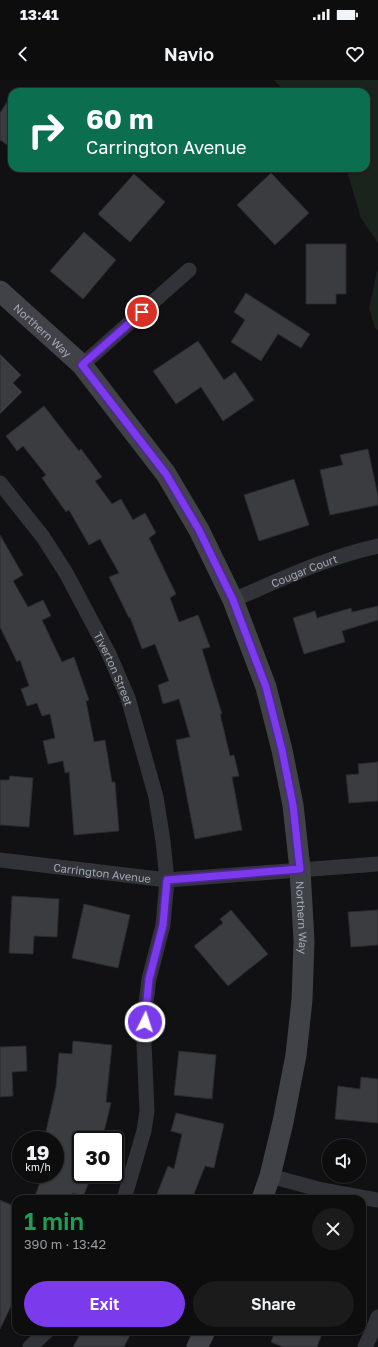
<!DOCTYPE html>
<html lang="en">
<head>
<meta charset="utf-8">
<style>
  :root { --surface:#0d0d0e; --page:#1b1b1c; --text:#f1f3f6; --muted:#9a9c9e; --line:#2d2d2e; --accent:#7c3aed }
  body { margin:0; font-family:"Golos Text",sans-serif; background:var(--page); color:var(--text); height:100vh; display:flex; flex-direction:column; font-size:15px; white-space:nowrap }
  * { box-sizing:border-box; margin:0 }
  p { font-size:13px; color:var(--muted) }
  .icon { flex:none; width:22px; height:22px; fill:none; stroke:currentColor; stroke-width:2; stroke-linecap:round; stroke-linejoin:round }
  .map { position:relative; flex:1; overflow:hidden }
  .panel { position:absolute; left:12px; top:1115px; width:354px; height:140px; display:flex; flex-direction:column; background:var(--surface); border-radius:12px; box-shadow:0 1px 3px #0004,0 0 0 1px var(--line) }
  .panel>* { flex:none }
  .top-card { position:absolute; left:8px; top:8px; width:362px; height:84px; border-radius:12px; box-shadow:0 1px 3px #0004,0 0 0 1px var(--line); background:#0b6e4f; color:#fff; overflow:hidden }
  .controls { position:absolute; left:322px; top:1059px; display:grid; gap:8px }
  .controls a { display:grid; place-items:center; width:44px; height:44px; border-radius:50%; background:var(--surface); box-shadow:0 1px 3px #0004,0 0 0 1px var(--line); font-size:20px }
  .speed { position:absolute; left:12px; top:1051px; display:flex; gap:8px; font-size:20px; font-weight:700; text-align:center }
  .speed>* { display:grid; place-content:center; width:52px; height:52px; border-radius:50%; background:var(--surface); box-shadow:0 1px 3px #0004,0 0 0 1px var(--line); line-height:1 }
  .speed small { font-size:10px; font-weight:400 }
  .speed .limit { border:2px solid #111; border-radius:6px; background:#fff; color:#111 }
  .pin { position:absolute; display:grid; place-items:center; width:34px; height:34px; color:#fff; margin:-17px; border:2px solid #fff; border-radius:50%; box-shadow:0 1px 4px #0007 }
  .me { position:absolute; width:44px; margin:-22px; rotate:4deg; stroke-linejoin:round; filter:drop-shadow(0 0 3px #0008) }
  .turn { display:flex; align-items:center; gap:14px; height:84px; padding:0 12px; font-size:18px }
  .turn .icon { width:52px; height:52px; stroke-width:2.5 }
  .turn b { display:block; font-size:28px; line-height:34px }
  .round { display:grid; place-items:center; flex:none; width:42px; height:42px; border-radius:21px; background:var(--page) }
  .overview { display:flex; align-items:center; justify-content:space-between; height:68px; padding:0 12px }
  h1 { font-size:24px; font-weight:600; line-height:30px; color:#1e9e55 }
  .cta { display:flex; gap:8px; margin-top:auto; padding:8px 12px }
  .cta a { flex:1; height:46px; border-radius:24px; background:var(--accent); color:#fff; font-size:16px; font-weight:600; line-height:46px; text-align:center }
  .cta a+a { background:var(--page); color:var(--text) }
  .status { display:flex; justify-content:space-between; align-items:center; height:28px; padding:0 20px; background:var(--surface); direction:ltr }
  .status svg { height:11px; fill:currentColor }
  header { display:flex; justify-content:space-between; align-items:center; height:52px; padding:0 12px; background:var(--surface); font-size:18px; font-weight:600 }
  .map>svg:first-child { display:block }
</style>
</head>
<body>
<div class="status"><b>13:41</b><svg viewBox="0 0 49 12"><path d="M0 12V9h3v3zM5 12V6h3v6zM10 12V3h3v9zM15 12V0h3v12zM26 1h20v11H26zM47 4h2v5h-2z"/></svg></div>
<header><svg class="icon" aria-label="back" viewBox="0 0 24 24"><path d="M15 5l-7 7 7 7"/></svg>Navio<svg class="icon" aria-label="heart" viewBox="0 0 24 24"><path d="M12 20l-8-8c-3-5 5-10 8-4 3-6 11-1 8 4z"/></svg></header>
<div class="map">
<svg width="378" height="1267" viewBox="0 0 378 1267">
  <rect width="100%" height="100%" fill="#111113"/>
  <path fill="#1b231d" d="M274,0H378V163L361,138L346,88H366V12H286Z
    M378,187V250L375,248L369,228Z"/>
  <path fill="#3b3c40" stroke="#2b2b2f" d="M12,14V68L0,60V33Z
    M271,93L309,133L275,165L237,125Z
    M134,94L165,122L130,162L98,134Z
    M84,152L116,180L83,219L50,191Z
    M306,164H346V214H336V224H306Z
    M246,213L310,254L301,268L278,254L261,281L231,262L245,240L234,232Z
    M198,261L224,300L235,292L254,320L223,341L201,307L176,324L153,291Z
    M0,274L21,295L13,303L22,312L0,334Z
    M44,326L79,371L81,369L102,397L95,401L112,424L121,419L133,440L145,433L156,453L149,458L176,514L170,518L179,542L198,535L210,567L202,569L222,634H220L230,676L234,675L239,696L232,697L242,750L195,759L176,660L190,657L179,619L163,624L158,605L169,601L155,564L142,569L130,537L129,538L109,497L119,493L100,459L89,465L69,430L66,432L42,398L46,395L23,366L17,371L6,356Z
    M368,369L378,416V425L330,435L320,390L343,385L340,375Z
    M294,399L309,445L259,461L244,415Z
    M0,455L23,495L13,501L28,527L43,520L51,536L42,540L62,582L74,577L89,620L86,621L94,662L105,660L112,702H115L119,751L74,755L69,692L65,693L63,681L48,684L43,661L55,658L50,634L42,636L37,623L27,626L21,609L29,606L20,580L17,582L0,547Z
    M378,526V540L342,551L345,562L304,574L293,538L315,531L317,538L351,528L352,532Z
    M378,682V721L349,723L346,695L359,694L358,684Z
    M10,696L33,698L29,747L0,745V700H9Z
    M12,816L59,819L57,857L34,856L33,874L9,873Z
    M84,824L130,835L118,888L72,878Z
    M231,830L268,874L228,906L194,866L223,843L220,839Z
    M378,830V865L351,867L348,832Z
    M73,961L112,965L106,1022L111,1023L102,1060H81V1094L91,1097L83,1117L73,1113L71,1119H34L43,1094H55V1060H44L56,1007L59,973L72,974Z
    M26,966L27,991L12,992L13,1016L0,1017V967Z
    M179,971L216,975L212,1019L174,1015Z
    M361,997L378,999V1043L335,1039L338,1006L360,1009Z
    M176,1033L224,1044L214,1088L205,1086L192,1119H155L168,1086L174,1089L182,1054L171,1051Z
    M0,1120L16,1127V1216L0,1249Z
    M82,1251H132L124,1267H73Z
    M275,1251H323L317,1267H283L271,1262Z"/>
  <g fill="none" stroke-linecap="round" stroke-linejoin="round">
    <g stroke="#323338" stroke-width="15">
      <path d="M82,285L189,190"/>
      <path id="s1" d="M0,403L43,457L66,493L109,574L128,618L156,717L163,761L167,800L163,845L149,899L145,931L144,963L147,1031L144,1051L124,1119"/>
      <path id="s2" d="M233,520C280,500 327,477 378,466"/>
      <path id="s3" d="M0,780L167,800L378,784"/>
      <path d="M270,1096L322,1110L378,1120"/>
      <path d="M30,1267L47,1251"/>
      <path d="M365,1267L373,1250L378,1237"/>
    </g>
    <g stroke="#404248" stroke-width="21">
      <path id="s4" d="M0,211L82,285L166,394L199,450L233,520L266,607L282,670L293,725L300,789L304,861L302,920L296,975L283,1042L270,1096L262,1119"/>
      <path d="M197,1267L205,1251"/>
    </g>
  </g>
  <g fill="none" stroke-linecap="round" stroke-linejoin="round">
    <g stroke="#51269a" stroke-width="10">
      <path id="route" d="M142,232L82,285L166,394L199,450L233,520L266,607L282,670L293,725L300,789L167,800L163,845L149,899L145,942"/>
    </g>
    <use href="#route" stroke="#7c3aed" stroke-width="7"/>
  </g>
  <g text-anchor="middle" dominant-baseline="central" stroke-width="3" stroke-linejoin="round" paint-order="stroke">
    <g font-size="11" fill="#a2a7b4" stroke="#0c0c0e">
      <text stroke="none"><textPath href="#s4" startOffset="58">Northern Way</textPath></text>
      <text stroke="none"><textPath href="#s2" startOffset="77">Cougar Court</textPath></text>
      <text stroke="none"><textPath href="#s1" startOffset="219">Tiverton Street</textPath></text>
      <text stroke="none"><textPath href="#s3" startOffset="103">Carrington Avenue</textPath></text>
      <text stroke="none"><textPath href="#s4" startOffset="718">Northern Way</textPath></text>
    </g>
  </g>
</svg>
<div class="controls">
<a><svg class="icon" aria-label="sound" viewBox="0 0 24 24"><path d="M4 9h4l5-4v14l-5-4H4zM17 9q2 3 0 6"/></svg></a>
</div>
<div class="speed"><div>19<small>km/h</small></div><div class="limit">30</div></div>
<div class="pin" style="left:142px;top:232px;background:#d93025"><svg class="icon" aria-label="arrive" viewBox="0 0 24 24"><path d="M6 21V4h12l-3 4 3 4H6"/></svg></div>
<svg class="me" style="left:145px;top:942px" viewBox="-20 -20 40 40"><circle r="17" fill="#7c3aed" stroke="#fff" stroke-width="3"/><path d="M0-11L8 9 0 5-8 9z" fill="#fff"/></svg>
<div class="top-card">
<div class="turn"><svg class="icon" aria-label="right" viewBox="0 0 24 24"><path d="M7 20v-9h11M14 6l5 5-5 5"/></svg><div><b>60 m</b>Carrington Avenue</div></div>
</div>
<section class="panel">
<div class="overview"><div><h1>1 min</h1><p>390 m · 13:42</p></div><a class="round"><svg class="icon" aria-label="close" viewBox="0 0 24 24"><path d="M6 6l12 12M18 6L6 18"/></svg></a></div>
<div class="cta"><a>Exit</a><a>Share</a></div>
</section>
</div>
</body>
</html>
